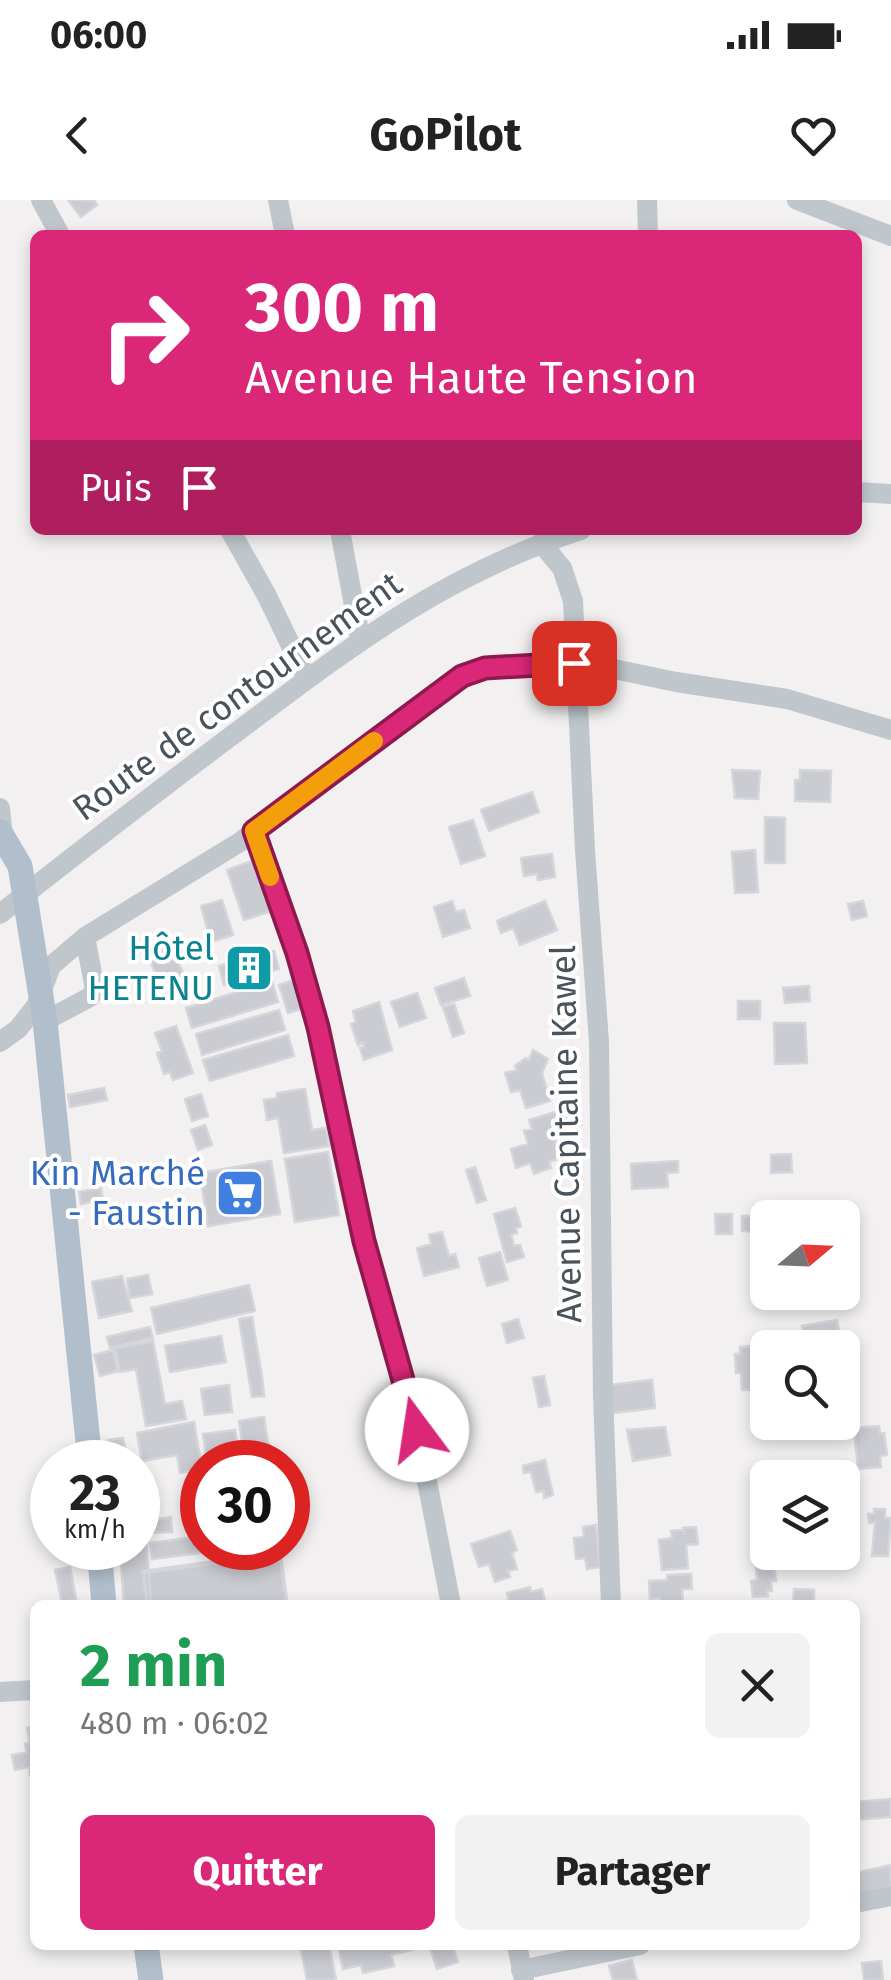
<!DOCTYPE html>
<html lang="fr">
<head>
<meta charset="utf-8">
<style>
  :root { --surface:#fff; --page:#f2f2f2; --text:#222; --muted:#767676; --accent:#db2777 }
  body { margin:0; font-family:"Fira Sans",sans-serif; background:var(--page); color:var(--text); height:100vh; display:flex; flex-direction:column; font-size:38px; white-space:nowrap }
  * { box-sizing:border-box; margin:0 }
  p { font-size:32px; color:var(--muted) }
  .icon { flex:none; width:55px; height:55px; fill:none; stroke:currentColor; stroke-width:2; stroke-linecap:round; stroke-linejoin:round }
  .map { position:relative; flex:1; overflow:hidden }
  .drawer { position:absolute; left:30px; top:1400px; width:830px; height:350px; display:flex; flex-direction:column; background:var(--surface); border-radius:15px; box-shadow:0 5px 15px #0003 }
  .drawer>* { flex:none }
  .guide { position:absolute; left:30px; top:30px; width:832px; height:305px; border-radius:15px; box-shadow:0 5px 15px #0003; background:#db2777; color:#fff; overflow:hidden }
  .needle { width:65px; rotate:71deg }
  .buttons { position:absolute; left:750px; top:1000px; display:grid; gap:20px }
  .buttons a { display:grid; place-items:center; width:110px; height:110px; border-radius:15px; background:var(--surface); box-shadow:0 5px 15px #0003; font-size:50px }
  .speed { position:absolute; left:30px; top:1240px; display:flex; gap:20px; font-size:50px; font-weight:700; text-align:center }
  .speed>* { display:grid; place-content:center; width:130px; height:130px; border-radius:50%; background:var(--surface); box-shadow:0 5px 15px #0003; line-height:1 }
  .speed small { font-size:25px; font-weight:400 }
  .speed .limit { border:15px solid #d22; background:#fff; color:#111 }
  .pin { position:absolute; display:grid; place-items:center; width:85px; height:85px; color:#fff; margin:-42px; border-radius:20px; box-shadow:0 5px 15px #0006 }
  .me { position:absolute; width:110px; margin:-55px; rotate:346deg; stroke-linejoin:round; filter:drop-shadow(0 0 8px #0008) }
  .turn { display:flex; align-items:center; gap:35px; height:210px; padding:0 50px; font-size:45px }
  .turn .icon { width:130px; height:130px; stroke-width:2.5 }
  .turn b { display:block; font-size:70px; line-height:85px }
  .then { display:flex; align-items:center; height:95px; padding:0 50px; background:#0003; gap:20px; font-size:38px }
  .round { display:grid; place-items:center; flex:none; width:105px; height:105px; border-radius:15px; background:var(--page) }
  .headline { display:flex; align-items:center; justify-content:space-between; height:170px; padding:0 50px }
  h1 { font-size:60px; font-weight:700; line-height:75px; color:#1e9e55 }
  .action { display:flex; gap:20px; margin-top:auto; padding:20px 50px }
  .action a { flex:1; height:115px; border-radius:15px; background:var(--accent); color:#fff; font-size:40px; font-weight:700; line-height:115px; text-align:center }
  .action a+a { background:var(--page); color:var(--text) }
  .status { display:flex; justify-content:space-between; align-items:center; height:70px; padding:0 50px; background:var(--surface); direction:ltr }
  .status svg { height:28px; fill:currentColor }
  header { display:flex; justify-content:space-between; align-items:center; height:130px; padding:0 50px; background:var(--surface); font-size:45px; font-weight:700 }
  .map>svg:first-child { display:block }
</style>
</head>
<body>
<div class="status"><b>06:00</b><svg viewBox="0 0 49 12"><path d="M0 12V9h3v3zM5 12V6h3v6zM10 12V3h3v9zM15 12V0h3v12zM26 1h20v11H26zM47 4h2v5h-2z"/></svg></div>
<header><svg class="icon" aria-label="back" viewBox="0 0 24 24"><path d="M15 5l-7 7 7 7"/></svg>GoPilot<svg class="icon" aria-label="heart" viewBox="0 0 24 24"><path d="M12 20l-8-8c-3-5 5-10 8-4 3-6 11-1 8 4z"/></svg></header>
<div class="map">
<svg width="891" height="1780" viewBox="0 0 891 1780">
  <rect width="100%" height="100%" fill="#f2f0f0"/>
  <path fill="#caccd2" stroke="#d4d6db" stroke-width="2.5" d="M68,0H94L97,5L81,17Z
    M732,570L760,571L758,599L735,598Z
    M800,570L831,571L830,602L795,601V580H800Z
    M532,592L539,612L489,631L481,610Z
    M765,617L785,618V663H765Z
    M473,620L485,656L461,664L449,627Z
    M755,650L758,692L735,693L732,652Z
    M552,654L555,677L538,680L537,674L524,676L521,658Z
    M254,660L272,711L244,720L227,670Z
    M222,700L233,735L211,742L201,706Z
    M452,701L456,712L464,710L470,728L443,737L434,707Z
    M545,701L557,730L520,745L513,728L501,733L497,721Z
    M863,701L867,716L852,720L848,704Z
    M171,745L190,789L160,802L153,785L159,783L148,755Z
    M260,750L262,755L274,751L279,769L224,785L219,766L232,762L231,758Z
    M464,778L470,796L441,805L435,788Z
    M293,780L302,809L288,813L279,785Z
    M272,781L278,802L192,828L186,808Z
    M809,786L810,801L785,803L783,788Z
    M417,793L426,818L400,827L391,802Z
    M738,801H760V819H738Z
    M379,802L392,850L364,860L360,848L364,847L363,843L358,845L351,824L356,822L353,811Z
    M454,804L464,833L453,837L443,807Z
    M279,810L285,830L202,855L196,834Z
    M774,823H805L807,863L775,864Z
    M176,826L193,873L173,880L170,872L164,874L157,853L162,851L155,833Z
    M288,835L294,856L210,881L203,860Z
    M533,850L548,859L542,873L550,901L526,908L520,890L511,892L505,873L517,870L515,866L526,858L529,860Z
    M104,888L107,900L70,907L68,895Z
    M305,889L312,930L326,928L329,946L284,953L278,918L267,920L264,900L277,898V893Z
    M201,894L208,916L192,921L185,899Z
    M575,906L581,925L553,933L561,958L549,962L551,968L534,974L530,963L516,968L511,949L528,944L524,931L532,929L529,920Z
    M205,925L212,945L198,950L191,930Z
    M328,952L339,1015L295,1022L285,959Z
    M791,954L792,972L771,973V955Z
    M271,961L280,1014L208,1026L200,973Z
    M678,961V972L667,973L668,987L632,989L631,964Z
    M475,967L486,1000L477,1003L466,970Z
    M101,988L103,1000L81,1004L79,992Z
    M515,1008L521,1026L516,1028L517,1033L511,1035L514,1046L520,1045L524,1057L507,1062L494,1014Z
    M715,1014H732V1034H716Z
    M742,1016H761L760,1032L742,1031Z
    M442,1032L449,1056L455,1054L459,1067L424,1076L417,1048L431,1044L429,1035Z
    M500,1052L508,1080L487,1086L479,1058Z
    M148,1075L152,1094L130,1098L127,1079Z
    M122,1076L132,1111L99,1118L92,1082Z
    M249,1085L255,1111L157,1134L151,1108Z
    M252,1117L262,1177L264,1196L252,1197L239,1119Z
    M518,1119L524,1138L507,1143L502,1124Z
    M837,1120L842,1146L806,1148L802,1126Z
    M150,1127L153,1138L110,1148L107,1137Z
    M221,1136L226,1162L170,1172L165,1146Z
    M153,1141L165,1204L182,1201L186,1219L146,1226L136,1169L120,1172L115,1148Z
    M768,1145V1189L742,1190L741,1173H736L735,1154H740V1147Z
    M113,1150L118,1171L100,1176L94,1155Z
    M544,1176L550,1205L539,1207L533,1178Z
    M652,1180L655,1208L613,1213L609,1185Z
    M229,1185L232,1212L205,1215L201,1189Z
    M264,1217L271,1262H239L236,1242L242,1241L239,1221Z
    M194,1222L202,1269L180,1273L177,1255L142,1261L137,1233Z
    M879,1226L880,1234L884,1233L887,1255L880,1256L881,1267L858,1269L854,1228Z
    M665,1227L670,1255L633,1261L627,1230Z
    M235,1230L239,1258L207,1262L203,1234Z
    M123,1238L127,1260L111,1262L108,1240Z
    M545,1260L553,1295L544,1298V1291L536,1292L531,1272L524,1273L523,1266Z
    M874,1309H885V1318H891L888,1356H872L875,1323H869L868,1314H874Z
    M171,1317L172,1332L148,1333L145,1321Z
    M145,1321L151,1405H124L120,1348H138V1322Z
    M596,1325L600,1367L587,1369L585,1358L576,1359L574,1338L584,1337L583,1327Z
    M696,1327L698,1344L686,1345L688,1368L662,1370L659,1340L672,1338L671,1331L683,1330L684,1335L683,1328Z
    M510,1331L517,1350L512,1353L517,1369L508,1371L510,1377L495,1382L489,1364L479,1367L471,1344Z
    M202,1336V1348H238L152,1359L150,1343Z
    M279,1352L286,1400L252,1405H148L143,1371Z
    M281,1355L287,1401L256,1405H147L143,1373Z
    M774,1366L776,1381H771L772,1391H767L768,1396L753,1397L751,1381L757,1380L756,1367Z
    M70,1367L76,1399L62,1402L55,1370Z
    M691,1374L692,1389H682L683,1405H660V1398L650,1399L649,1381L667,1380V1375Z
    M530,1387L531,1392L542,1389L546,1405H503L502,1402L509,1400L507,1393Z
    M794,1389L814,1390V1405H793Z
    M35,1526V1574L30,1575L29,1567L15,1570L12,1555L27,1552L25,1544L30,1543L27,1528Z
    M891,1599V1617L855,1620V1602Z
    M891,1665V1687L855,1695V1673Z
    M300,1745H329L336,1780H307Z
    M338,1745H410L411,1750L391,1755L394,1766L363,1773L361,1765L343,1769Z
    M429,1745H452L458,1762L437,1769Z
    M632,1760L637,1780H613L609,1766Z
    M881,1761L883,1780H864L862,1763Z"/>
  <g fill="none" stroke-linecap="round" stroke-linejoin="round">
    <path stroke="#bfc7cd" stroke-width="20" d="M41,0L60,35
      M278,0L285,35
      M647,0L648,35
      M797,0L891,36
      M858,292L891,294
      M230,330L267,396L307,479
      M340,330L360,438
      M541,343L562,368L573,401L585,650L599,842L603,1196L611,1405
      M0,608L3,637
      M254,631L297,753L318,827L363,1041L413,1209L451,1405
      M0,714C80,651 160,589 242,528C354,444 445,374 581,330
      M45,821L90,797L95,789L85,737
      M0,842L18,829L36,806L51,766L85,737L240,642L463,476L485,469L590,464L676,482L787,499L891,530
      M0,1492L35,1490
      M855,1703L891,1696
      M517,1745L524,1780
      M521,1770L640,1745"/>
    <path stroke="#b1bfcc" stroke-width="25" d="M0,632L20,666L45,821L90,1262
      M99,1348L104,1405
      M146,1745L151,1780"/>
  </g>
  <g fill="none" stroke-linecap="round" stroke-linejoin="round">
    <g stroke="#8e194d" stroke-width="25">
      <path id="route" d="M417,1230L364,1041L318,827L297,753L254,631L462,476L485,468L574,463"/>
    </g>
    <use href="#route" stroke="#db2777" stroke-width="18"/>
    <path stroke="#f59e0b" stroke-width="18" d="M270,677L254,631L374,541"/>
  </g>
  <defs>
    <g id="building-square" transform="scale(2.5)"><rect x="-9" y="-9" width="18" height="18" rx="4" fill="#0f9aa8" stroke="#fff"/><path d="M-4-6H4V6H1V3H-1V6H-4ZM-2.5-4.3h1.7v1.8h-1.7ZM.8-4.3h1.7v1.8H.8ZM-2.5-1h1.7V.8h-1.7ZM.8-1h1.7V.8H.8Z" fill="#fff"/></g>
    <g id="supermarket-square" transform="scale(2.5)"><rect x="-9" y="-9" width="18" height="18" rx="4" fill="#3f7fe0" stroke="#fff"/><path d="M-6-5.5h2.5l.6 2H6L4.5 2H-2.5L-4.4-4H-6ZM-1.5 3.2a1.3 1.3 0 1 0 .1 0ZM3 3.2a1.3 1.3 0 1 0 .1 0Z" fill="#fff"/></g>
  </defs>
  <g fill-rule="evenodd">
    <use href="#building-square" x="249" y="768"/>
    <use href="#supermarket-square" x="240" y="993"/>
  </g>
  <g text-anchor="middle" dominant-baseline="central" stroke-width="8" stroke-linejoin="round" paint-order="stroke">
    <g font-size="35" fill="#49535c" stroke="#fff">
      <text transform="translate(237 496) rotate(-36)">Route de contournement</text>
      <text transform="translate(566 934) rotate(-91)">Avenue Capitaine Kawel</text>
    </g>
    <g font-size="35" fill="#0d838f" stroke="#fff" text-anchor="end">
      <text x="214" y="748">Hôtel<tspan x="214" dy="40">HETENU</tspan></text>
    </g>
    <g font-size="35" fill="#366cbe" stroke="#fff" text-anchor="end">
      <text x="205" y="973">Kin Marché<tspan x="205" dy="40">- Faustin</tspan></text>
    </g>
  </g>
</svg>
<div class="buttons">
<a><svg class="needle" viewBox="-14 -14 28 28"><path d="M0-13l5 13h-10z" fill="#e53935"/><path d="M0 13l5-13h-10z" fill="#767676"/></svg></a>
<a><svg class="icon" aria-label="search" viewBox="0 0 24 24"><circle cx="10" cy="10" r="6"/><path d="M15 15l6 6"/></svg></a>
<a><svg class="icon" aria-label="layers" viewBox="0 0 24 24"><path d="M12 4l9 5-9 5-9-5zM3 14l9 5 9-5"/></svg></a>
</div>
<div class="speed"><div>23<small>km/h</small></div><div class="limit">30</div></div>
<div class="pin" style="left:574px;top:463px;background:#d93025"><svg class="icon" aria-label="arrive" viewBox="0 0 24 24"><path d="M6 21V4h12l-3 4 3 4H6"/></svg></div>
<svg class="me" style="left:417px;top:1230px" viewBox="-20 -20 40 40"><circle r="19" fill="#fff"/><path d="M0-13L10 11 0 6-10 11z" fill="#db2777"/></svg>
<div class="guide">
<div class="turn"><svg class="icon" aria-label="right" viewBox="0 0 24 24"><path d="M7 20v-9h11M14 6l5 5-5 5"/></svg><div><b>300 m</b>Avenue Haute Tension</div></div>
<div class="then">Puis<svg class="icon" aria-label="arrive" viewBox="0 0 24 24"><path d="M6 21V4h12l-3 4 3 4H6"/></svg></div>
</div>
<section class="drawer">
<div class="headline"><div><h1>2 min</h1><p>480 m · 06:02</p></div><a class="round"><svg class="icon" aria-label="close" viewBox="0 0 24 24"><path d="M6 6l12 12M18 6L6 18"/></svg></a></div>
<div class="action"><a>Quitter</a><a>Partager</a></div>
</section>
</div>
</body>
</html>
